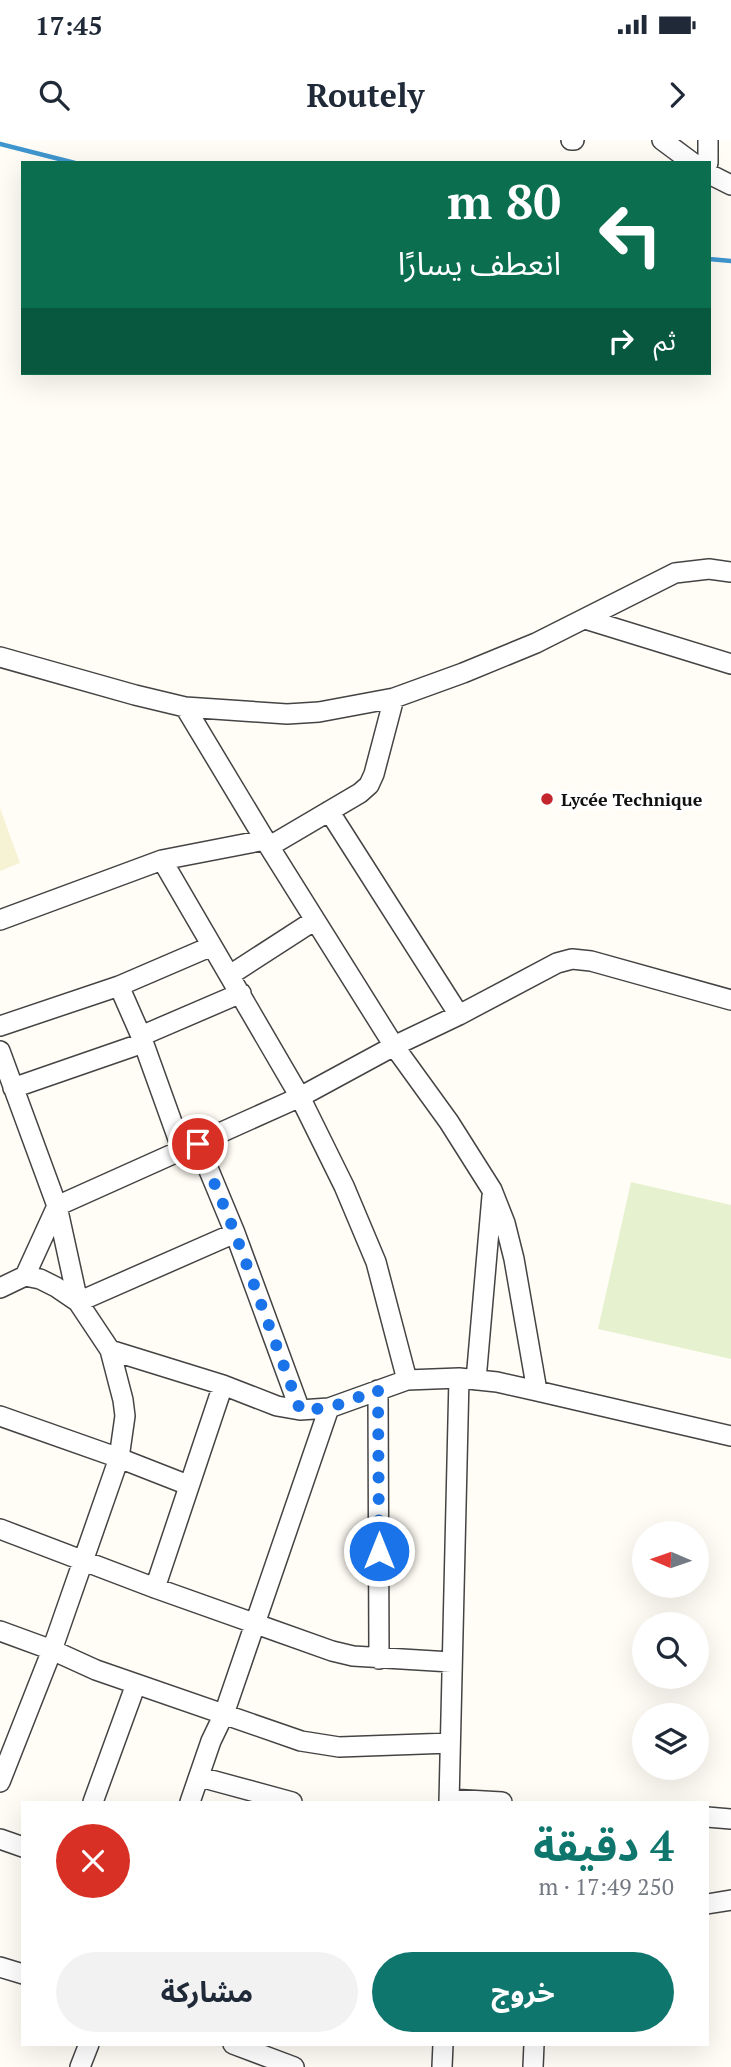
<!DOCTYPE html>
<html lang="ar">
<head>
<meta charset="utf-8">
<style>
  :root { --surface:#fff; --page:#f2f2f3; --text:#1f2937; --muted:#747a83; --accent:#0f766e }
  body { margin:0; font-family:"PT Serif","Noto Sans Arabic",serif; background:var(--page); color:var(--text); direction:rtl; height:100vh; display:flex; flex-direction:column; font-size:26px; white-space:nowrap }
  * { box-sizing:border-box; margin:0 }
  p { font-size:23px; color:var(--muted) }
  .icon { flex:none; width:38px; height:38px; fill:none; stroke:currentColor; stroke-width:2; stroke-linecap:round; stroke-linejoin:round }
  .map { position:relative; flex:1; overflow:hidden; direction:ltr }
  .drawer { position:absolute; left:21px; top:1661px; width:688px; height:245px; display:flex; flex-direction:column; background:var(--surface); border-radius:0px; box-shadow:0 7px 28px #0002; direction:rtl }
  .drawer>* { flex:none }
  .banner { position:absolute; left:21px; top:21px; width:690px; height:214px; border-radius:0px; box-shadow:0 7px 28px #0002; direction:rtl; background:#0b6e4f; color:#fff; overflow:hidden }
  .needle { width:46px; rotate:272deg }
  .controls { position:absolute; left:632px; top:1381px; display:grid; gap:14px }
  .controls a { display:grid; place-items:center; width:77px; height:77px; border-radius:50%; background:var(--surface); box-shadow:0 7px 28px #0002; font-size:35px }
  .pin { position:absolute; display:grid; place-items:center; width:60px; height:60px; color:#fff; margin:-30px; border:4px solid #fff; border-radius:50%; box-shadow:0 2px 7px #0007 }
  .me { position:absolute; width:77px; margin:-38px; rotate:0deg; stroke-linejoin:round; filter:drop-shadow(0 0 5px #0008) }
  .turn { display:flex; align-items:center; gap:24px; height:147px; padding:0 35px; font-size:32px }
  .turn .icon { width:91px; height:91px; stroke-width:2.5 }
  .turn b { display:block; font-size:49px; line-height:60px }
  .then { display:flex; align-items:center; height:66px; padding:0 35px; background:#0003; gap:14px; font-size:26px }
  .round { display:grid; place-items:center; flex:none; width:74px; height:74px; border-radius:37px; background:var(--page) }
  .summary { display:flex; align-items:center; justify-content:space-between; height:119px; padding:0 35px }
  h1 { font-size:42px; font-weight:700; line-height:52px; color:var(--accent) }
  .primary-button { display:flex; gap:14px; margin-top:auto; padding:14px 35px }
  .primary-button a { flex:1; height:80px; border-radius:42px; background:var(--accent); color:#fff; font-size:28px; font-weight:700; line-height:80px; text-align:center }
  .primary-button a+a { background:var(--page); color:var(--text) }
  .status { display:flex; justify-content:space-between; align-items:center; height:49px; padding:0 35px; background:var(--surface); direction:ltr }
  .status svg { height:19px; fill:currentColor }
  header { display:flex; justify-content:space-between; align-items:center; height:91px; padding:0 35px; background:var(--surface); font-size:32px; font-weight:700 }
  .map>svg:first-child { display:block }
</style>
</head>
<body>
<div class="status"><b>17:45</b><svg viewBox="0 0 49 12"><path d="M0 12V9h3v3zM5 12V6h3v6zM10 12V3h3v9zM15 12V0h3v12zM26 1h20v11H26zM47 4h2v5h-2z"/></svg></div>
<header><svg class="icon" aria-label="forward" viewBox="0 0 24 24"><path d="M9 5l7 7-7 7"/></svg>Routely<svg class="icon" aria-label="search" viewBox="0 0 24 24"><circle cx="10" cy="10" r="6"/><path d="M15 15l6 6"/></svg></header>
<div class="map">
<svg width="731" height="1927" viewBox="0 0 731 1927">
  <rect width="100%" height="100%" fill="#fffdf5"/>
  <path fill="#f6f3d4" d="M0,668L20,723L0,731Z"/>
  <path fill="#e6f2cf" d="M631,1042L731,1065V1219L598,1189Z"/>
  <g fill="none" stroke-linecap="round" stroke-linejoin="round">
    <path stroke="#3f96cf" stroke-width="4.5" d="M0,4L75,23
      M709,119L731,121"/>
    <g stroke="#444" stroke-width="22">
      <path id="minor" d="M571,0H574
        M662,0L693,23
        M708,0V23
        M709,34L731,45
        M585,479L731,524
        M0,517L135,555L185,567L287,574L319,572L394,558L463,533L536,503L675,433L709,429L731,432
        M185,567L265,700L394,906L449,982L492,1050L505,1083L514,1119L537,1251
        M329,671L459,875
        M270,706L360,653L369,645L374,634L394,558
        M162,720L300,957L344,1046L376,1122L407,1240
        M0,780L162,720L265,700
        M230,835L315,780
        M119,846L141,896L182,1010
        M0,886L119,846L212,806
        M141,896L241,853
        M0,911L57,1066L78,1162L235,1093
        M13,948L143,903
        M198,1004L235,1093L300,1270
        M25,1136L57,1066L300,957L394,906L459,875L557,823L572,819L591,821L731,860
        M0,1148L25,1136L40,1139L56,1147L78,1162L110,1210L223,1245L277,1266L300,1270L329,1268L407,1240L459,1238L497,1242L537,1251L731,1296
        M476,1240L492,1056
        M378,1250L379,1519
        M0,1276L119,1318L188,1345
        M0,1389L155,1448L332,1511L353,1516L451,1522
        M155,1448L223,1245
        M0,1491L52,1510L96,1530L301,1601L339,1607L450,1603
        M200,1637L292,1662
        M0,1642L52,1510L119,1318L125,1276L123,1260L110,1210
        M449,1659L502,1662
        M93,1662L136,1544
        M190,1662L211,1601L224,1574L329,1268
        M449,1662L459,1238
        M707,1677L731,1679
        M0,1699L23,1707
        M707,1764L731,1760
        M0,1827L23,1834
        M233,1904L294,1927
        M80,1927L89,1904
        M442,1927L443,1904
        M533,1927L534,1904"/>
    </g>
    <use href="#minor" stroke="#fff" stroke-width="19"/>
  </g>
  <g fill="none" stroke-linecap="round" stroke-linejoin="round">
    <path stroke="#1a73e8" stroke-width="12" stroke-dasharray="0 21.6" d="M198,1004L235,1093L300,1270L329,1268L378,1250L379,1411"/>
  </g>
  <circle fill="#c4262e" stroke="#fff" stroke-width="2.5" cx="547" cy="659" r="7"/>
  <g text-anchor="middle" dominant-baseline="central" stroke-width="7" stroke-linejoin="round" paint-order="stroke">
    <g font-size="18" font-weight="bold" fill="#111" stroke="#fff" text-anchor="start">
      <text x="561" y="659">Lycée Technique</text>
    </g>
  </g>
</svg>
<div class="controls">
<a><svg class="needle" viewBox="-14 -14 28 28"><path d="M0-13l5 13h-10z" fill="#e53935"/><path d="M0 13l5-13h-10z" fill="#747a83"/></svg></a>
<a><svg class="icon" aria-label="search" viewBox="0 0 24 24"><circle cx="10" cy="10" r="6"/><path d="M15 15l6 6"/></svg></a>
<a><svg class="icon" aria-label="layers" viewBox="0 0 24 24"><path d="M12 4l9 5-9 5-9-5zM3 14l9 5 9-5"/></svg></a>
</div>
<div class="pin" style="left:198px;top:1004px;background:#d93025"><svg class="icon" aria-label="arrive" viewBox="0 0 24 24"><path d="M6 21V4h12l-3 4 3 4H6"/></svg></div>
<svg class="me" style="left:379px;top:1411px" viewBox="-20 -20 40 40"><circle r="17" fill="#1a73e8" stroke="#fff" stroke-width="3"/><path d="M0-11L8 9 0 5-8 9z" fill="#fff"/></svg>
<div class="banner">
<div class="turn"><svg class="icon" aria-label="left" viewBox="0 0 24 24"><path d="M17 20v-9H6M10 6l-5 5 5 5"/></svg><div><b>80 m</b>انعطف يسارًا</div></div>
<div class="then">ثم<svg class="icon" aria-label="right" viewBox="0 0 24 24"><path d="M7 20v-9h11M14 6l5 5-5 5"/></svg></div>
</div>
<section class="drawer">
<div class="summary"><div><h1>4 دقيقة</h1><p>250 m · 17:49</p></div><a class="round" style="background:#d93025;color:#fff"><svg class="icon" aria-label="close" viewBox="0 0 24 24"><path d="M6 6l12 12M18 6L6 18"/></svg></a></div>
<div class="primary-button"><a>خروج</a><a>مشاركة</a></div>
</section>
</div>
</body>
</html>
